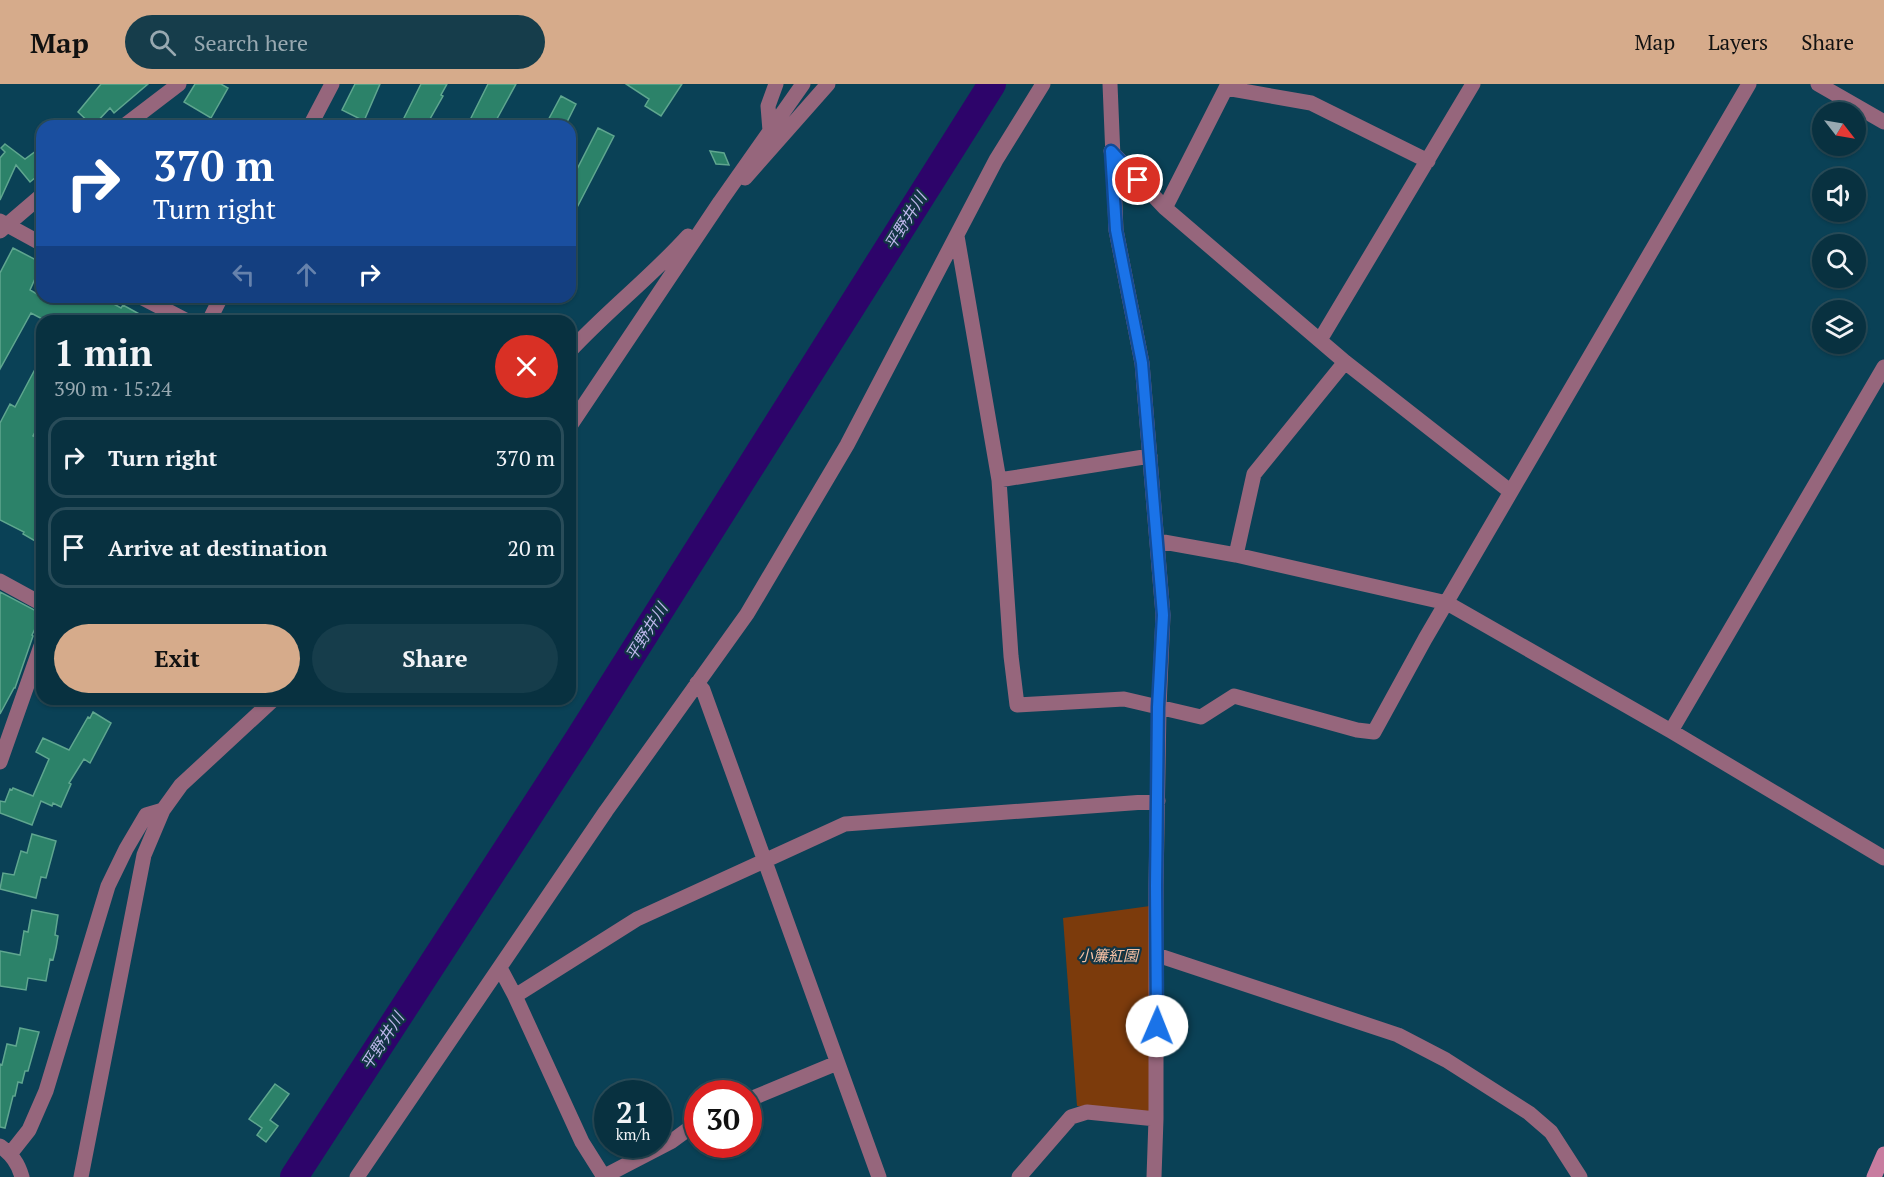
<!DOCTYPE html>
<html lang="en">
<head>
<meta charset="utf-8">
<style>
  :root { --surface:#083140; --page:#163d4b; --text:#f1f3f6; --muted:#98a9b1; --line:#294c59; --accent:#d6ab8b }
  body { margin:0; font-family:"PT Serif","Noto Sans JP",serif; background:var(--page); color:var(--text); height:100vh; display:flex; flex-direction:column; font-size:22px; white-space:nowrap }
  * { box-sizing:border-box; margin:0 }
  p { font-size:20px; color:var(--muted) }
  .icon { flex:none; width:33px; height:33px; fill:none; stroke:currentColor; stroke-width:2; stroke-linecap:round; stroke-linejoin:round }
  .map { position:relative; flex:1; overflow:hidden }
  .side { position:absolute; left:36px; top:231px; width:540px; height:390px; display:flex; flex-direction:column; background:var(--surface); border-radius:18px; box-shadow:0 2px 4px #0004,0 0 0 2px var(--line) }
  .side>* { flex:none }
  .hud { position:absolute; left:36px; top:36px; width:540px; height:183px; border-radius:18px; box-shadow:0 2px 4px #0004,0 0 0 2px var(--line); background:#1a4fa0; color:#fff; overflow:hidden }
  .needle { width:39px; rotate:121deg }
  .controls { position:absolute; left:1812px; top:18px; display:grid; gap:12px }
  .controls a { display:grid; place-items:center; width:54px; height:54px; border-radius:50%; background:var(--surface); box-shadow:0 2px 4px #0004,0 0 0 2px var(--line); font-size:30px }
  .speed { position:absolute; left:594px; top:996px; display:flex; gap:12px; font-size:30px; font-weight:700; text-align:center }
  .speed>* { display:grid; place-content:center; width:78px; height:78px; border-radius:50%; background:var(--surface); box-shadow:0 2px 4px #0004,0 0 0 2px var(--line); line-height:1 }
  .speed small { font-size:15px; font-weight:400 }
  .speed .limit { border:9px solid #d22; background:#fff; color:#111 }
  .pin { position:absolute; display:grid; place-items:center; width:51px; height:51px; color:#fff; margin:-26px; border:3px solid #fff; border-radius:50%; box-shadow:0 2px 6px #0007 }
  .me { position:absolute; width:66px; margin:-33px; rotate:1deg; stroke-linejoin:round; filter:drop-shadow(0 0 4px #0008) }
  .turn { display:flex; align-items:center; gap:21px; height:126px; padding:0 18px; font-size:27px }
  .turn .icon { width:78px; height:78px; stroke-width:2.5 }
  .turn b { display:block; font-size:42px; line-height:51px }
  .lanes { display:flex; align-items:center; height:57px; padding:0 18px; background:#0003; justify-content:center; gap:30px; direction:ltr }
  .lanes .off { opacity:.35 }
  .round { display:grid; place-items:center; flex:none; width:63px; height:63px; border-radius:32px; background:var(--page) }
  .headline { display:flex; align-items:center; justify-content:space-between; height:102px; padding:0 18px }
  h1 { font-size:36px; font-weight:700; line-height:45px }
  .action { display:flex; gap:12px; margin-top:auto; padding:12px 18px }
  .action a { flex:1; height:69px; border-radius:36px; background:var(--accent); color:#111; font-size:24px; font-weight:700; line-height:69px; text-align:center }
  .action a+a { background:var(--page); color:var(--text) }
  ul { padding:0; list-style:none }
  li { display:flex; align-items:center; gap:18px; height:81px; margin:0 12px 9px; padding:0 6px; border:3px solid var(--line); border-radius:18px }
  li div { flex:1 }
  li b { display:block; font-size:22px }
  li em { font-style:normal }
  header { display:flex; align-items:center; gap:36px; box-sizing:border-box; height:84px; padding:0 30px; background:var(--accent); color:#111 }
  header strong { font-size:28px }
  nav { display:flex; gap:33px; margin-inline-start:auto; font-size:21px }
  .search { width:420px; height:54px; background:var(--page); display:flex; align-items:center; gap:15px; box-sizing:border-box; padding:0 21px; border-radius:33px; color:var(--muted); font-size:22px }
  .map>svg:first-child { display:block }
</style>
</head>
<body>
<header>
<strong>Map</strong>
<div class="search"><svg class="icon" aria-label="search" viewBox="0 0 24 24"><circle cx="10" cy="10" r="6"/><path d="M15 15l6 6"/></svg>Search here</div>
<nav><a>Map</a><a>Layers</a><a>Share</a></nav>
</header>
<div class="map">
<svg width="1884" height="1093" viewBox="0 0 1884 1093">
  <rect width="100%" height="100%" fill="#0a4156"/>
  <path fill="#7c3b0c" d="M1150,822L1152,1029L1077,1022L1063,834Z"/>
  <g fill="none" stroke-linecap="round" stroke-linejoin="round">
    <path stroke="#2d046a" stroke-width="28" d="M294,1093L578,656L992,0"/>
  </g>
  <path fill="#2c8269" stroke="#5fa68f" stroke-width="1.5" d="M101,0H148L114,29L110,24L93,42L78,28Z
    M195,0H221L228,4L211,34L184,18Z
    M355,0H380L364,37L342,26Z
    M421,0H447L441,11L443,12L426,42H400Z
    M488,0H516L493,42H467Z
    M626,0H682L661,32L645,22L649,15Z
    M561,12L576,20L565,42H545Z
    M598,44L614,52L570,137V99Z
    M5,60L25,75L36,67L42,73V88L30,98L16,81L0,116V74L5,68L1,64Z
    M710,67L724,69L729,81L716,80Z
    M13,164L42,179L30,206L42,213H101L121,224L123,221L152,237H46L31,229L0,285V189Z
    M42,272V335L33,352L42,356V461L23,450L24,448L0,436V339L10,320L15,323Z
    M0,508L42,530L32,551L33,552L15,604H14L0,630Z
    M93,628L111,639L90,679L84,675L69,699L71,700L61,723L53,719L52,722L41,717L32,741L0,729V717L5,718L10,705L12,706L13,704L33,712L49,675L36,668L43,654L69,666L88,633L90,634Z
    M32,750L56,757L46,794L41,793L36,814L0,805L3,789L14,791L21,767L27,769Z
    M32,826L58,831L55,851L58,852L56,864L53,876L50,875L46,897L28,894L26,906L0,902V867L20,871L24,847L28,848Z
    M20,944L39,948L28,987H25L22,999L18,998L15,1012H13L5,1044L0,1043V980L2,981L7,960L16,962Z
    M275,1000L289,1010L270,1036L278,1042L266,1058L257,1051L262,1044L249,1035Z"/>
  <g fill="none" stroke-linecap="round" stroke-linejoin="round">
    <path stroke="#96667c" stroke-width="15" d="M1110,0L1116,146L1142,279L1163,531L1159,623L1156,802V1035L1154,1093
      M1818,0L1884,38
      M1226,4L1311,19L1428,77
      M124,42L179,0
      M310,42L332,0
      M770,47L768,22L776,0
      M1111,67L1165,124L1345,278L1511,408
      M745,94L828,0
      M1165,124L1228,0
      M0,137L42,160
      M0,147L42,111
      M957,152L999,396L1011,572L1017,621L1124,615L1201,633L1234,612L1357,646L1374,648L1425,555L1749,0
      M141,213L187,237
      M209,237L221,213
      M1320,256L1473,0
      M570,267C607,227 651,193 688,152
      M570,342L720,118L803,0
      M999,396L1150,372
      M1158,457L1236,471L1447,519L1671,647L1884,774
      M1236,471L1254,390L1345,278
      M0,497L42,520
      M697,599L703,606L879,1093
      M1671,647L1884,283
      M0,678L42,559
      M1157,871L1398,951L1446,976L1529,1029L1551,1048L1580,1093
      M500,884L515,912L582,1058L604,1093
      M515,912L637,835L845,740L1158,717
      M748,1016L837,979
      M0,1062C12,1071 18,1079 22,1093
      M10,1070L29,1046L46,1007L108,802L126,765L146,731L163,726
      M81,1093L144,771L163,726L181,701L274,615
      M357,1093L606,727L747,530L847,361L996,76L1043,0
      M603,1093L672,1057L698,1038
      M1019,1093L1071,1033L1087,1028L1156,1035"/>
    <path stroke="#c87da0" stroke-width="15" d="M1874,1093L1884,1070"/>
  </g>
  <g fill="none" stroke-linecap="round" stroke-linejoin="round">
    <g stroke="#114b97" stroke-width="15">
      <path id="route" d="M1138,96L1111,67L1116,146L1142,279L1163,531L1158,623L1156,802L1157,942"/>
    </g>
    <use href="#route" stroke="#1a73e8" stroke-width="10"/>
  </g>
  <g text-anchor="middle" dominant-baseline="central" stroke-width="4.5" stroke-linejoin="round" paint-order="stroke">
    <g font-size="15" font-style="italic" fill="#f6c1a4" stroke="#123544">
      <text x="1108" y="871">小簾紅園</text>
    </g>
    <g font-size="16" font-style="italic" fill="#beb7eb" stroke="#123544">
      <text transform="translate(905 137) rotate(-58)">平野井川</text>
      <text transform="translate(646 548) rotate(-58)">平野井川</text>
      <text transform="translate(382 957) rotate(-57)">平野井川</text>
    </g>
  </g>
</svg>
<div class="controls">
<a><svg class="needle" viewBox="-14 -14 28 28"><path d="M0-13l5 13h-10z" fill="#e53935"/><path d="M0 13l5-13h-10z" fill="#98a9b1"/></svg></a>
<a><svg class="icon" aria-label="sound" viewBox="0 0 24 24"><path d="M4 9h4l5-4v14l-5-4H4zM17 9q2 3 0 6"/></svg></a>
<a><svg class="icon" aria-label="search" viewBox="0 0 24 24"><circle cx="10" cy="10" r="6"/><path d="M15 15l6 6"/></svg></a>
<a><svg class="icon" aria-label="layers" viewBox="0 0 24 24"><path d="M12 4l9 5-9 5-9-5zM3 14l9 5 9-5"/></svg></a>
</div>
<div class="speed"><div>21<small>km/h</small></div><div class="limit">30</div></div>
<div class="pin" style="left:1138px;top:96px;background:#d93025"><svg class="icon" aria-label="arrive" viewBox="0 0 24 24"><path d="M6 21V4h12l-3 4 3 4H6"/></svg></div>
<svg class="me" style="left:1157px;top:942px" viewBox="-20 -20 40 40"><circle r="19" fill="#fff"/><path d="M0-13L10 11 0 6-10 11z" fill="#1a73e8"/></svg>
<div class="hud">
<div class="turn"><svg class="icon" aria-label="right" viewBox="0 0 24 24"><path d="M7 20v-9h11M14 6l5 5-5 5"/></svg><div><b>370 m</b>Turn right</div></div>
<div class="lanes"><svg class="icon off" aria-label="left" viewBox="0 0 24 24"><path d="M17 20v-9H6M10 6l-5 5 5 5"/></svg><svg class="icon off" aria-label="ahead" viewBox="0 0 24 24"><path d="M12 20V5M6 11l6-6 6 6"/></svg><svg class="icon" aria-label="right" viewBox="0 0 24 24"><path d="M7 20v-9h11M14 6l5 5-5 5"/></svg></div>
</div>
<section class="side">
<div class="headline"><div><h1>1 min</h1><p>390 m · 15:24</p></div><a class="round" style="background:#d93025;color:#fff"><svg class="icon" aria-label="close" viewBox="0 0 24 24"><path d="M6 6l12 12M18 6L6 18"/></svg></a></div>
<ul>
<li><svg class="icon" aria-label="right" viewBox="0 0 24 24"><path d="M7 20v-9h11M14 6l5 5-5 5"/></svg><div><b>Turn right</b></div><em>370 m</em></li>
<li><svg class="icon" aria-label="arrive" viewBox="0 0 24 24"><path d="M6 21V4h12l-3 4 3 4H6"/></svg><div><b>Arrive at destination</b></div><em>20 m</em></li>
</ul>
<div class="action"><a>Exit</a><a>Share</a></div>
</section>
</div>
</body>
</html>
